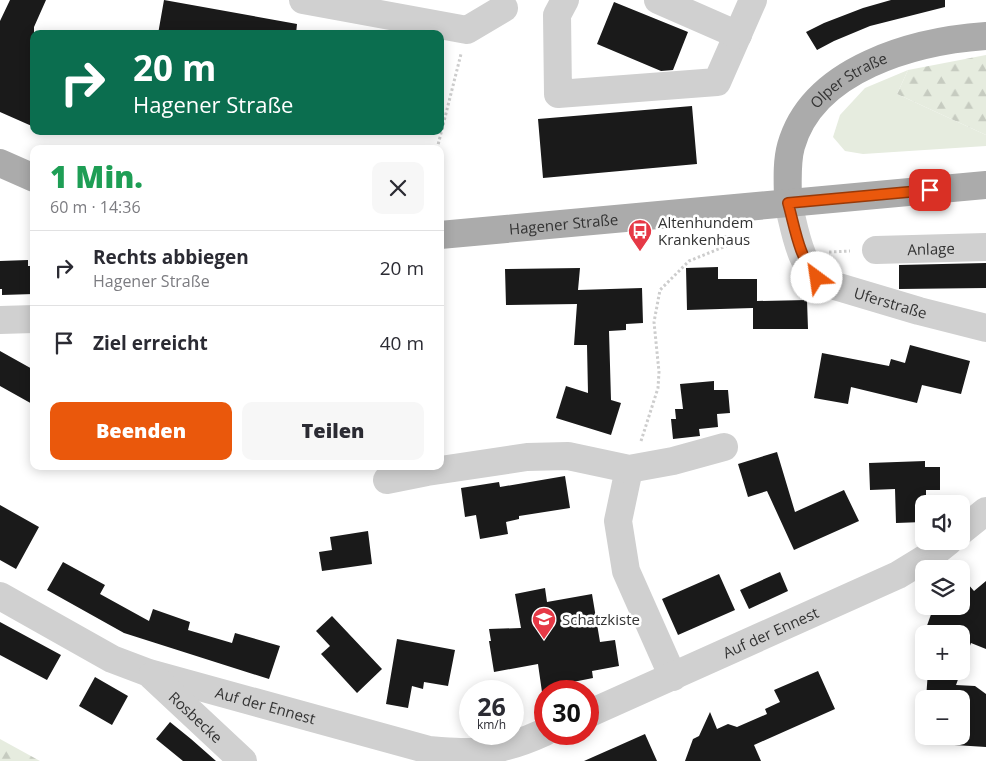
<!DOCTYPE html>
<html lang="de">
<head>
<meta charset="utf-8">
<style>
  :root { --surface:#fff; --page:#f7f7f7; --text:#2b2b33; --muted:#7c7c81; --line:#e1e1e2; --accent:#ea580c }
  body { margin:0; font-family:"Open Sans",sans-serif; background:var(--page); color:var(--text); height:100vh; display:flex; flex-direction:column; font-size:19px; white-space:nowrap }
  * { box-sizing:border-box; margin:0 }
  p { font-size:16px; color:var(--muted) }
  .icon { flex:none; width:28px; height:28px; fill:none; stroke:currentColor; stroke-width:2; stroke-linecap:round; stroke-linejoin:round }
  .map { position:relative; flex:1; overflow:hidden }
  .side { position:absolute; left:30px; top:145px; width:414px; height:325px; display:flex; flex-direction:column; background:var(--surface); border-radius:10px; box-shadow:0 2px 12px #0003 }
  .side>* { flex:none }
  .hud { position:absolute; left:30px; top:30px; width:414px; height:105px; border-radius:10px; box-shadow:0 2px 12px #0003; background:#0b6e4f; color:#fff; overflow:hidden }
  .controls { position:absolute; left:915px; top:495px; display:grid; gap:10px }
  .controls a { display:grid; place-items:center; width:55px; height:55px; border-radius:10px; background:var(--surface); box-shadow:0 2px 12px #0003; font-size:25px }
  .speed { position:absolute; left:459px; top:680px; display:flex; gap:10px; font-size:25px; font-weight:700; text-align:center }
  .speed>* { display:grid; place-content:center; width:65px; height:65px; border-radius:50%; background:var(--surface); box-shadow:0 2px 12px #0003; line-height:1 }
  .speed small { font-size:12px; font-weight:400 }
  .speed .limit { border:8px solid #d22; background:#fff; color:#111 }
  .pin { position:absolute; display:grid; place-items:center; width:42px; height:42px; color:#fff; margin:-21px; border-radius:10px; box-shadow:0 2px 8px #0006 }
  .me { position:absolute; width:55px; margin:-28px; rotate:329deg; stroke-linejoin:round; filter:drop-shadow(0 0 4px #0008) }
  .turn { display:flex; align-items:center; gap:18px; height:105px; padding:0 20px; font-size:22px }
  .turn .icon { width:65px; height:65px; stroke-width:2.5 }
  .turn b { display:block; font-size:35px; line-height:42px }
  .round { display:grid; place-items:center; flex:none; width:52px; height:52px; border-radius:10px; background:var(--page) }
  .head { display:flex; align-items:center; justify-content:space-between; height:85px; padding:0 20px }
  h1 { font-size:30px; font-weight:800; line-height:38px; color:#1e9e55 }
  .cta { display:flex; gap:10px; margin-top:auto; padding:10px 20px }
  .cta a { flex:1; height:58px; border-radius:10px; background:var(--accent); color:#fff; font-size:20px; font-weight:800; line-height:58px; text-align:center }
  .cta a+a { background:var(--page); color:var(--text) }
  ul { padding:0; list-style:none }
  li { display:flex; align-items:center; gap:15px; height:75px; padding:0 20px; border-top:1px solid var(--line) }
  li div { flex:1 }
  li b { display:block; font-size:19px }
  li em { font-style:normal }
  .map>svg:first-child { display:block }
</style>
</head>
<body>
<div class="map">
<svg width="986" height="761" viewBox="0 0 986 761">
  <defs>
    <pattern id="forest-firs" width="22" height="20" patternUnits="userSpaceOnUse" patternTransform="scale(1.25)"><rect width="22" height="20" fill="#e6ecdf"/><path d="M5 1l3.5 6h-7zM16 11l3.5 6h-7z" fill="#c6cbc0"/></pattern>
  </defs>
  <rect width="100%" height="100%" fill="#fff"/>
  <path fill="#e6ecdf" d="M908,70L897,94L986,135V146L863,154L845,151L833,137L840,115L865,88Z"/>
  <path fill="url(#forest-firs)" d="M986,55V135L897,94L908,70Z
    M0,739L40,761H0Z"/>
  <path fill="#1a1a1a" d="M10,0H46L34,27V127L0,112V21Z
    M164,0L297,24L296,34H158Z
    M891,0H945V7L870,26L834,41L817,50L806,32L824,23L863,8Z
    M614,2L688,32L673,70L661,71L597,44Z
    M692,106L697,164L543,178L538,119Z
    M28,260V266H34V294L2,295V289H0V261Z
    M986,263V288L899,289V265Z
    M718,267V279H757V301L807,300L808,329H753V308L687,310L686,268Z
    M580,268L578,290L642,288L643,323L626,324V330L609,331L611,400L621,403L611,435L556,418L566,386L588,393L587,345H574L577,304L506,305L505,269Z
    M910,345L970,361L961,394L922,385L917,403L851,387L848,404L814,398L822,353L889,366L891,359L905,363Z
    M0,351L34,370V405L0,386Z
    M714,381V390H728L730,413L717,414L718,427L699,429L700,436L673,439L671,419H676L675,409H683L680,384Z
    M777,452L795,512L844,490L859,521L794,550L767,491L748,497L738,464Z
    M925,461V467H940V490H926V504H924L923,522L896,523L895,489L870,490L869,463Z
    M565,476L570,508L519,516V519L506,522L508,534L480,539L476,515L465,517L461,488L499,482L500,487Z
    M0,505L39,527L16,569L0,560Z
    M368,531L372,564L322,571L319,552L332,550L330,537Z
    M63,562L105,585L100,594L149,621L153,609L190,622L188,630L232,643L235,633L280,646L269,679L124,633L47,590Z
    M780,572L788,591L749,609L740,590Z
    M719,574L735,610L678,635L662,599Z
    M961,576L974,591L986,581V649L971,643L961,670V634H924L934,606H961Z
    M545,588L547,602L592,594L600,642L615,640L619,666L592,671L593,678L573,682V687L542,692L538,664L494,672L489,641H491L489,629L521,628L515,594Z
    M332,616L382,669L357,693L321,654L330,646L316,631Z
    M0,622L61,655L47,680L0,655Z
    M397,639L455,650L448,686L424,682L423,689L412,686L408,708L386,704Z
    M818,671L835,709L754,745L761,761H685L693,739L699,736L710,712L717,729L728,724L737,727L767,714L765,709L780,702L774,690Z
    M928,671H961L956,685L975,686L986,694V747L923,743L924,736H961V699H926Z
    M95,677L128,696L112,725L79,706Z
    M170,722L191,739L216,761H183L156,739Z
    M645,734L657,761H584Z"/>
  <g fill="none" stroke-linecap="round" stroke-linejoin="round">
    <path stroke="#cdcdcd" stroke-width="3" stroke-dasharray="2.5 2.5" stroke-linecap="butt" d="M437,149L461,54
      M829,252L850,251
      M641,441L658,388L659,372L654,322L660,290L689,261L726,246V235"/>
    <g stroke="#d0d0d0" stroke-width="28">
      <path d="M303,0L467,30L504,8"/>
      <path d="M565,0L557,15L558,94L717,82L753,0"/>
      <path d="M658,0L738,35"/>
      <path id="s1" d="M788,203C795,229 799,268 825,283L919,311L986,328"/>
      <path id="s2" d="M876,250L986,247"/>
      <path d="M0,320L34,319"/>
      <path d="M629,469L618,521L626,571L673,677"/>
      <path d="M387,480L427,472L527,457L568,456L629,469L673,461L724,447"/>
      <path d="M961,531L986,511"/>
      <path id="s3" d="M0,596L112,659L149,673L429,750C440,751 450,752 461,752C490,753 519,744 545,732"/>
      <path id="s4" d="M152,676L243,761"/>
      <path id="s5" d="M588,714L898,575L934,553L949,541"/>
    </g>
    <g stroke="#ababab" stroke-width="28">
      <path d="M0,163L34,178"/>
      <path id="s6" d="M788,203C788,185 786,164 791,146C813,68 915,41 986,36"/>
      <path id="s7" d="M440,235L986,185"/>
    </g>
  </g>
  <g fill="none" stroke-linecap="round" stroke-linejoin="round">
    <g stroke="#983908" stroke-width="12">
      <path id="route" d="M817,278C799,258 795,228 788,203L930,190"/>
    </g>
    <use href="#route" stroke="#ea580c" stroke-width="9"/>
  </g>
  <defs>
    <g id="bus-pin" transform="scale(1.25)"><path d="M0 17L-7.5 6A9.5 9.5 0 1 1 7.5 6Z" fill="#e63946" stroke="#fff"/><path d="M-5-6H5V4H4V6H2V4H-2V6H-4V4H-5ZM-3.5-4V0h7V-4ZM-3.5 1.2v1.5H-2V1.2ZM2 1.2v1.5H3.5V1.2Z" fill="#fff"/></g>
    <g id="school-pin" transform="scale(1.25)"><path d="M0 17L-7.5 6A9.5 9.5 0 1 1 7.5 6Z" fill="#e63946" stroke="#fff"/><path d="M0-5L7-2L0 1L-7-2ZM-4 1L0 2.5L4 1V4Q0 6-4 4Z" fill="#fff"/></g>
  </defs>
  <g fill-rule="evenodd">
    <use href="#bus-pin" x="640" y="231"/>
    <use href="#school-pin" x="544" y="619"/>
  </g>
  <g text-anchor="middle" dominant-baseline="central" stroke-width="5" stroke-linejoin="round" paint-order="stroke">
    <g font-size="15" fill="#333" stroke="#fff">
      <text stroke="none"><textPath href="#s6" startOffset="148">Olper Straße</textPath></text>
      <text stroke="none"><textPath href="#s7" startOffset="124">Hagener Straße</textPath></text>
      <text stroke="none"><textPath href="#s2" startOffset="55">Anlage</textPath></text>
      <text stroke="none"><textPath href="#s1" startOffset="159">Uferstraße</textPath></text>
      <text stroke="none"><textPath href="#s5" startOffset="200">Auf der Ennest</textPath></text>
      <text stroke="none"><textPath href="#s3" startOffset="289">Auf der Ennest</textPath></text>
      <text stroke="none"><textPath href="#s4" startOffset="60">Rosbecke</textPath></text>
    </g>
    <g font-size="15" fill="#333" stroke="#fff" text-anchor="start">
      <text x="658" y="222">Altenhundem<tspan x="658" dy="17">Krankenhaus</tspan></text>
      <text x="562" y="619">Schatzkiste</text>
    </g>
  </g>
</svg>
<div class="controls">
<a><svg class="icon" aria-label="sound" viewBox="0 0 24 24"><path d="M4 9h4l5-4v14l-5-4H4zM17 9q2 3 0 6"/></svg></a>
<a><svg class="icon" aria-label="layers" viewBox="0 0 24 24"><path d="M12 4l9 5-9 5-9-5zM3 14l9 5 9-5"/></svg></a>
<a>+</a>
<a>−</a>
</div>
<div class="speed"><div>26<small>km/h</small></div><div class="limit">30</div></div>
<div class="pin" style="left:930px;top:190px;background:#d93025"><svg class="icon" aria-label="arrive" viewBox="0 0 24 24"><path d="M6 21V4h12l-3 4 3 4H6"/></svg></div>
<svg class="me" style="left:817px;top:278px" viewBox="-20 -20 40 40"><circle r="19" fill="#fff"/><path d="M0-13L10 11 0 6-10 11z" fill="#ea580c"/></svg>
<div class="hud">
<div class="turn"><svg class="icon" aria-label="right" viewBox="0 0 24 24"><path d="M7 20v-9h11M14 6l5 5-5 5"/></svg><div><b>20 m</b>Hagener Straße</div></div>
</div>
<section class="side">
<div class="head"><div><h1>1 Min.</h1><p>60 m · 14:36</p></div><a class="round"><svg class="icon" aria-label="close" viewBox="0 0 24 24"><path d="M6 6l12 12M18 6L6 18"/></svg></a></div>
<ul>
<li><svg class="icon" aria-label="right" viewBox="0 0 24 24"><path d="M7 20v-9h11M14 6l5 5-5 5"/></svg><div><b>Rechts abbiegen</b><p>Hagener Straße</p></div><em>20 m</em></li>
<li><svg class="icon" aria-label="arrive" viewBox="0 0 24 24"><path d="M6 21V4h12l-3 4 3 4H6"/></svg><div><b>Ziel erreicht</b></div><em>40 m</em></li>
</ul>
<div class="cta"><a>Beenden</a><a>Teilen</a></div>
</section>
</div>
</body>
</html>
